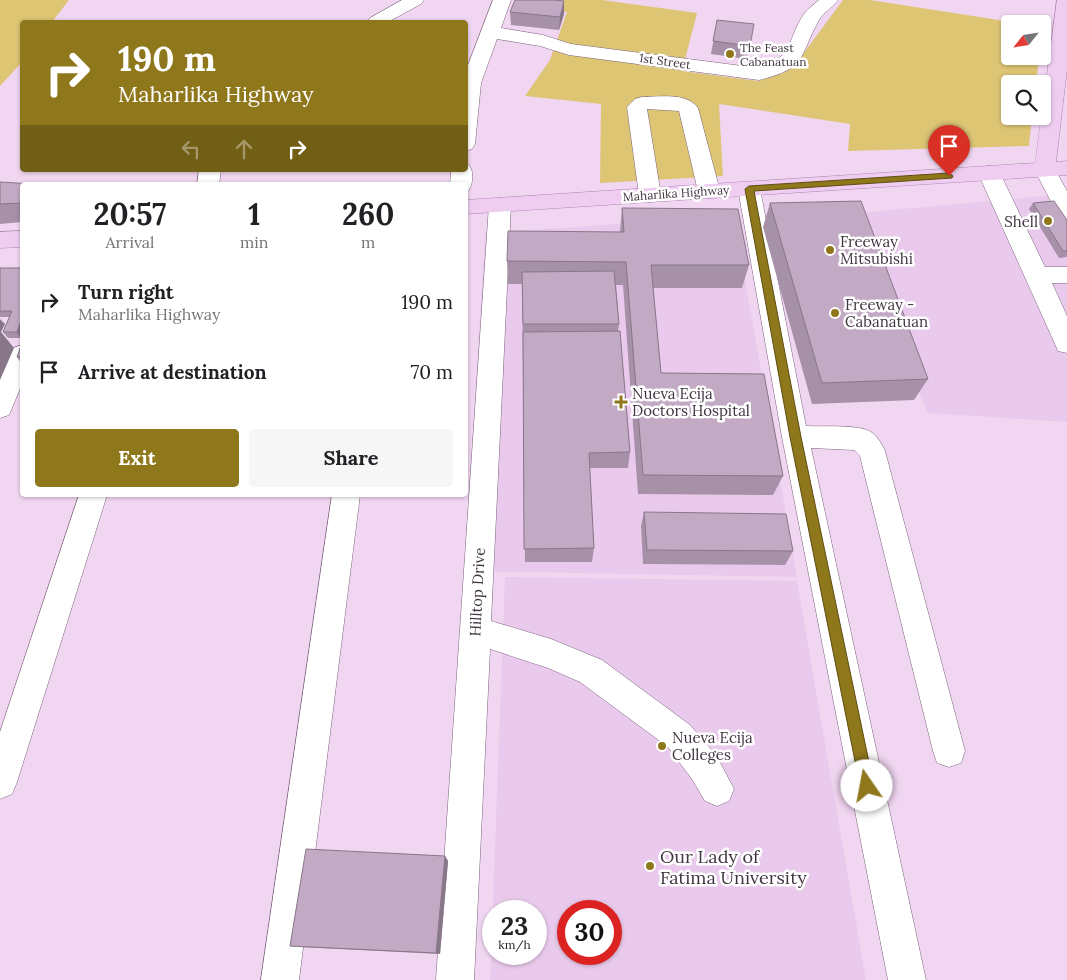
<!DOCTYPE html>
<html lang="en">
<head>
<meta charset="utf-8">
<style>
  :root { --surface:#fff; --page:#f6f6f6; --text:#202124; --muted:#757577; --accent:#8f771c }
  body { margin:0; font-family:Lora,serif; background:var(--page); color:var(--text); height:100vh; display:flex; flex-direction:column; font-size:19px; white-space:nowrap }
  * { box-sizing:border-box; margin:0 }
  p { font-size:16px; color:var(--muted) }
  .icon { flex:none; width:28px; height:28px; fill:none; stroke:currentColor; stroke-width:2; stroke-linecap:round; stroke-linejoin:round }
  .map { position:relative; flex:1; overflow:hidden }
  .panel { position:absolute; left:20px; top:182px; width:448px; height:315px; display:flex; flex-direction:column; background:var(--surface); border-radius:5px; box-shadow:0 1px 4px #0004 }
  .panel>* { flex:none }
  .banner { position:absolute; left:20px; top:20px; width:448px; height:152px; border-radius:5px; box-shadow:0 1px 4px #0004; background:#8f771c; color:#fff; overflow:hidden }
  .needle { width:32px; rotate:240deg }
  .tools { position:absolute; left:1001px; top:15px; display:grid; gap:10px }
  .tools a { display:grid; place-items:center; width:50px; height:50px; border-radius:5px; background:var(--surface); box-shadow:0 1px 4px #0004; font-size:25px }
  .speed { position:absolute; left:482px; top:900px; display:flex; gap:10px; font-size:25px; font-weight:700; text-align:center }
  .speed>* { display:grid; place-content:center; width:65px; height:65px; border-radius:50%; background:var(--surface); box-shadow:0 1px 4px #0004; line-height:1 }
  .speed small { font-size:12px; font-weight:400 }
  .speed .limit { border:8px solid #d22; background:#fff; color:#111 }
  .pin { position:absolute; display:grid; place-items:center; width:42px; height:42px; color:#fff; margin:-51px -21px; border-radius:50% 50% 50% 0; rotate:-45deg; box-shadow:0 0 5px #0007 }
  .pin .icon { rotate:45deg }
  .me { position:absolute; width:55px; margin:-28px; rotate:348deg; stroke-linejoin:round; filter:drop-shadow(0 0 4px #0008) }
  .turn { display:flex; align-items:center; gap:18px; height:105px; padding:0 15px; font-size:22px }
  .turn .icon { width:65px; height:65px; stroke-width:2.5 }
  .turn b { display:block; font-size:35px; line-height:42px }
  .lanes { display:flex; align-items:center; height:48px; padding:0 15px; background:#0003; justify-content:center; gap:25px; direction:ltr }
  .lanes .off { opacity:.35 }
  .eta { display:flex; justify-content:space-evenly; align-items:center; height:85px; text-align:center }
  .eta b { font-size:30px; font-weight:800; line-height:35px }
  .button { display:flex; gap:10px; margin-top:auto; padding:10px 15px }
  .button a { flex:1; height:58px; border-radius:5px; background:var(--accent); color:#fff; font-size:20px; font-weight:800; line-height:58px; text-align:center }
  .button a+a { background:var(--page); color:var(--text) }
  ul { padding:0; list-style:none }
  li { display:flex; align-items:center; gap:15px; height:70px; padding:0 15px }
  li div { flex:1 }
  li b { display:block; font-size:19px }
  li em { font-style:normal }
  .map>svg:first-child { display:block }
</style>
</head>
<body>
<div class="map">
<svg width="1067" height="980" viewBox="0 0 1067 980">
  <rect width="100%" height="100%" fill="#f1d6f2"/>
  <path fill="#eacaec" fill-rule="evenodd" d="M1067,194V422L927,413L857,213Z
    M734,216L797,577L464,571L485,233Z
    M505,577L797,581L866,980H490ZM494,911H536V954H494ZM569,911H611V954H569Z"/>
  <path fill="#ddc574" d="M0,0H69L52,22H22V62L0,86Z
    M516,0H602L697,13L682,71L758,81L783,73L800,58L843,0H870L1025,24H1010V56H1039L1036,84H1010V116H1032L1029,146L848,151L850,124L719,104L723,176L600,183L601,104L525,96L550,60L567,12L514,6Z"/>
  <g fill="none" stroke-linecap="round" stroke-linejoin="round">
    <g stroke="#7a637b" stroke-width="1">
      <path id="minor" d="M402,0H424L421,4L388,22H367L370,18Z
        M493,0H511L501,28L543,35L571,44L758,68C796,57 786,40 804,14C808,9 814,4 819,0H838C833,7 824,12 819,20C798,58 808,68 759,80L569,55L540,46L497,39L481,83L475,144L472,149L465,151V73Z
        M642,97C659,97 687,92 698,108L720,191L717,196L709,198L701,196L698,191L679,111L647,109L661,195L658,200L650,202L642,200L639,195L627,107L635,99Z
        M1045,162L1052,164L1067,191V219L1059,217L1034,169L1038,164Z
        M465,164L469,165C474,172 473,183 469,190L465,191V185H450L451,170H465Z
        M989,166L996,168L1000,173L1045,267H1067V283H1052L1067,316V353L1058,351L1055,344L978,173L982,168Z
        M199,170H221L219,185H197Z
        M749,182L757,184L760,189L806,426C821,427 859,424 871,432C877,436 882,444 885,451L965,751L961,763L949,767L937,763L933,751L860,456L854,450L811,448L926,980H888L782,437L738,189L741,184Z
        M500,198L508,200L511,205L491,621L551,639L602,660L690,725L716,755L734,789L729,801L717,806L705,801L692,779L668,747L580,682L548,668L490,649L474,980H436L489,205L492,200Z
        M22,345V384L9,415L0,418V378L13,348Z
        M79,495H107L17,782L12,794L0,799V732Z
        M332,495H360L299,980H261Z"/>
    </g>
    <g stroke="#ab82ad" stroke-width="1">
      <path id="major" d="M1057,0H1067V69L1056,162L1067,161V175L465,214V200L1035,163Z
        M22,231V247L0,248V232Z"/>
    </g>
    <use href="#minor" fill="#fff" fill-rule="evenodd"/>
    <use href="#major" fill="#efcdf1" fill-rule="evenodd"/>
  </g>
  <path fill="#a791a9" d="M510,12L564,14L559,30L511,25Z
    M717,20L750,46L747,59L711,54Z
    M0,182L22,185V222L0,224Z
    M770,203L928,379L914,400L812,404L763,227Z
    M1033,203L1067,220V257L1059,258L1029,209Z
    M622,208L749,265L742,288H653L661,373L783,476L773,495L638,494L623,285H616L619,324L618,331L630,452L628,468H589L594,548L592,562H525L522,284H508L507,261L620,232Z
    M0,268H22V335L21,338H8L3,332L10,317H0Z
    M22,343V364L17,357Z
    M644,512L793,551L785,565L643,564L641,526Z
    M445,856L448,861L440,954L299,947L290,946Z"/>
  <path fill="#887689" d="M564,1V14L559,30L560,17Z
    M22,318V335L21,338L17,332Z
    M0,319L5,324L1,332L14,348L0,380Z
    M445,856L448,861L440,954L436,953Z"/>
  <path fill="#c2a9c4" stroke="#887689" d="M515,0H554L564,1L560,17L510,12Z
    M717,20L754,24L750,46L713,41Z
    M0,182L51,185H22V203L0,204Z
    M861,201L928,379L822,383L770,203Z
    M1054,201L1067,220V251H1063L1033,203Z
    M622,208L738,209L749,265H651L661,373L764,374L783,476L643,475L626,262L507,261L508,231L624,232Z
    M0,268H22V318L17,332H3L12,311H0Z
    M614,271L619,324H523L522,272Z
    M620,331L630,452L589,453L594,548L524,549L523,332Z
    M22,343V357H17Z
    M644,512L786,514L793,551L647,550Z
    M306,849L445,856L436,953L290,946Z"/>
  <path fill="#8f771c" stroke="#5d4d12" d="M949,173L953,176L952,178L754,191L801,437L874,786L872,791L867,793L862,791L860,786L790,437L745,189L749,186Z"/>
  <g fill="#8f771c" stroke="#fff" stroke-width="2">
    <circle cx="730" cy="54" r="5"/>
    <circle cx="1048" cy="221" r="5"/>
    <circle cx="830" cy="250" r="5"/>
    <circle cx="835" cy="313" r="5"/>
    <path d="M618.5 394.5h5v5h5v5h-5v5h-5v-5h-5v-5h5z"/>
    <circle cx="662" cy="746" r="5"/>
    <circle cx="650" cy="866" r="5"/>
  </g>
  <g text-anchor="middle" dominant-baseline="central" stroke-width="5" stroke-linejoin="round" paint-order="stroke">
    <g font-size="12" fill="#403540" stroke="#fff" text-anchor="start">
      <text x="740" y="47">The Feast<tspan x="740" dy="14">Cabanatuan</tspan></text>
    </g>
    <g font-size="12" fill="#403540" stroke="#fff">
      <text transform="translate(665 61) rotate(8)">1st Street</text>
      <text transform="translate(676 193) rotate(-4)">Maharlika Highway</text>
    </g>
    <g font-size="15" fill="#403540" stroke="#fff" text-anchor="start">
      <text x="1038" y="221" text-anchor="end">Shell</text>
      <text x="840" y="241">Freeway<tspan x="840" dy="17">Mitsubishi</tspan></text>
      <text x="845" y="304">Freeway -<tspan x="845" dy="17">Cabanatuan</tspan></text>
      <text x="632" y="393">Nueva Ecija<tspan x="632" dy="17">Doctors Hospital</tspan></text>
      <text x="672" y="737">Nueva Ecija<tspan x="672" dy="17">Colleges</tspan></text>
    </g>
    <g font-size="15" fill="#403540" stroke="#fff">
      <text transform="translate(477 592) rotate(-87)">Hilltop Drive</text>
    </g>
    <g font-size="18" fill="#403540" stroke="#fff" text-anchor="start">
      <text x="660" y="856">Our Lady of<tspan x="660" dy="21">Fatima University</tspan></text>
    </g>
  </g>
</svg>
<div class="tools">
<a><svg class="needle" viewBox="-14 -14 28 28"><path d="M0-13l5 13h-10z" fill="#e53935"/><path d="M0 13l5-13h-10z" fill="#757577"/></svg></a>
<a><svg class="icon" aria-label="search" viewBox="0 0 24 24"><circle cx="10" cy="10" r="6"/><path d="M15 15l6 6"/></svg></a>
</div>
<div class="speed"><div>23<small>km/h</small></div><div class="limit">30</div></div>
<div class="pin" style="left:949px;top:176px;background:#d93025"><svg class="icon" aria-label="arrive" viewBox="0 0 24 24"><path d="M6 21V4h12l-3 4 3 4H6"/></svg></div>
<svg class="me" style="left:867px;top:786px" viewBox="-20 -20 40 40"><circle r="19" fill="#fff"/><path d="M0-13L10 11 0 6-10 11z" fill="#8f771c"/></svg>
<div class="banner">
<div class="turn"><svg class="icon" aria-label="right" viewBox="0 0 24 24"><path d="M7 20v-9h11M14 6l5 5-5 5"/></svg><div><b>190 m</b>Maharlika Highway</div></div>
<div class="lanes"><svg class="icon off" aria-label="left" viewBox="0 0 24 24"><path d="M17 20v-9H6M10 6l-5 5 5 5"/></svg><svg class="icon off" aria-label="ahead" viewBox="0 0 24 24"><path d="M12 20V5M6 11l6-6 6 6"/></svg><svg class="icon" aria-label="right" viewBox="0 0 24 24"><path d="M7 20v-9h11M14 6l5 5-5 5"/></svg></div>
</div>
<section class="panel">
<div class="eta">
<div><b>20:57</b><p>Arrival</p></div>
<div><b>1</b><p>min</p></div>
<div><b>260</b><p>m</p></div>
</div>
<ul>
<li><svg class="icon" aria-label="right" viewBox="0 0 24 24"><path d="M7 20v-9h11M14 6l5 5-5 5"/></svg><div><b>Turn right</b><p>Maharlika Highway</p></div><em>190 m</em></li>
<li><svg class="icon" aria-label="arrive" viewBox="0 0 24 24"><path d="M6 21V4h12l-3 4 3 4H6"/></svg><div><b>Arrive at destination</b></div><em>70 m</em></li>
</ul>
<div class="button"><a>Exit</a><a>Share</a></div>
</section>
</div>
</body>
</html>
